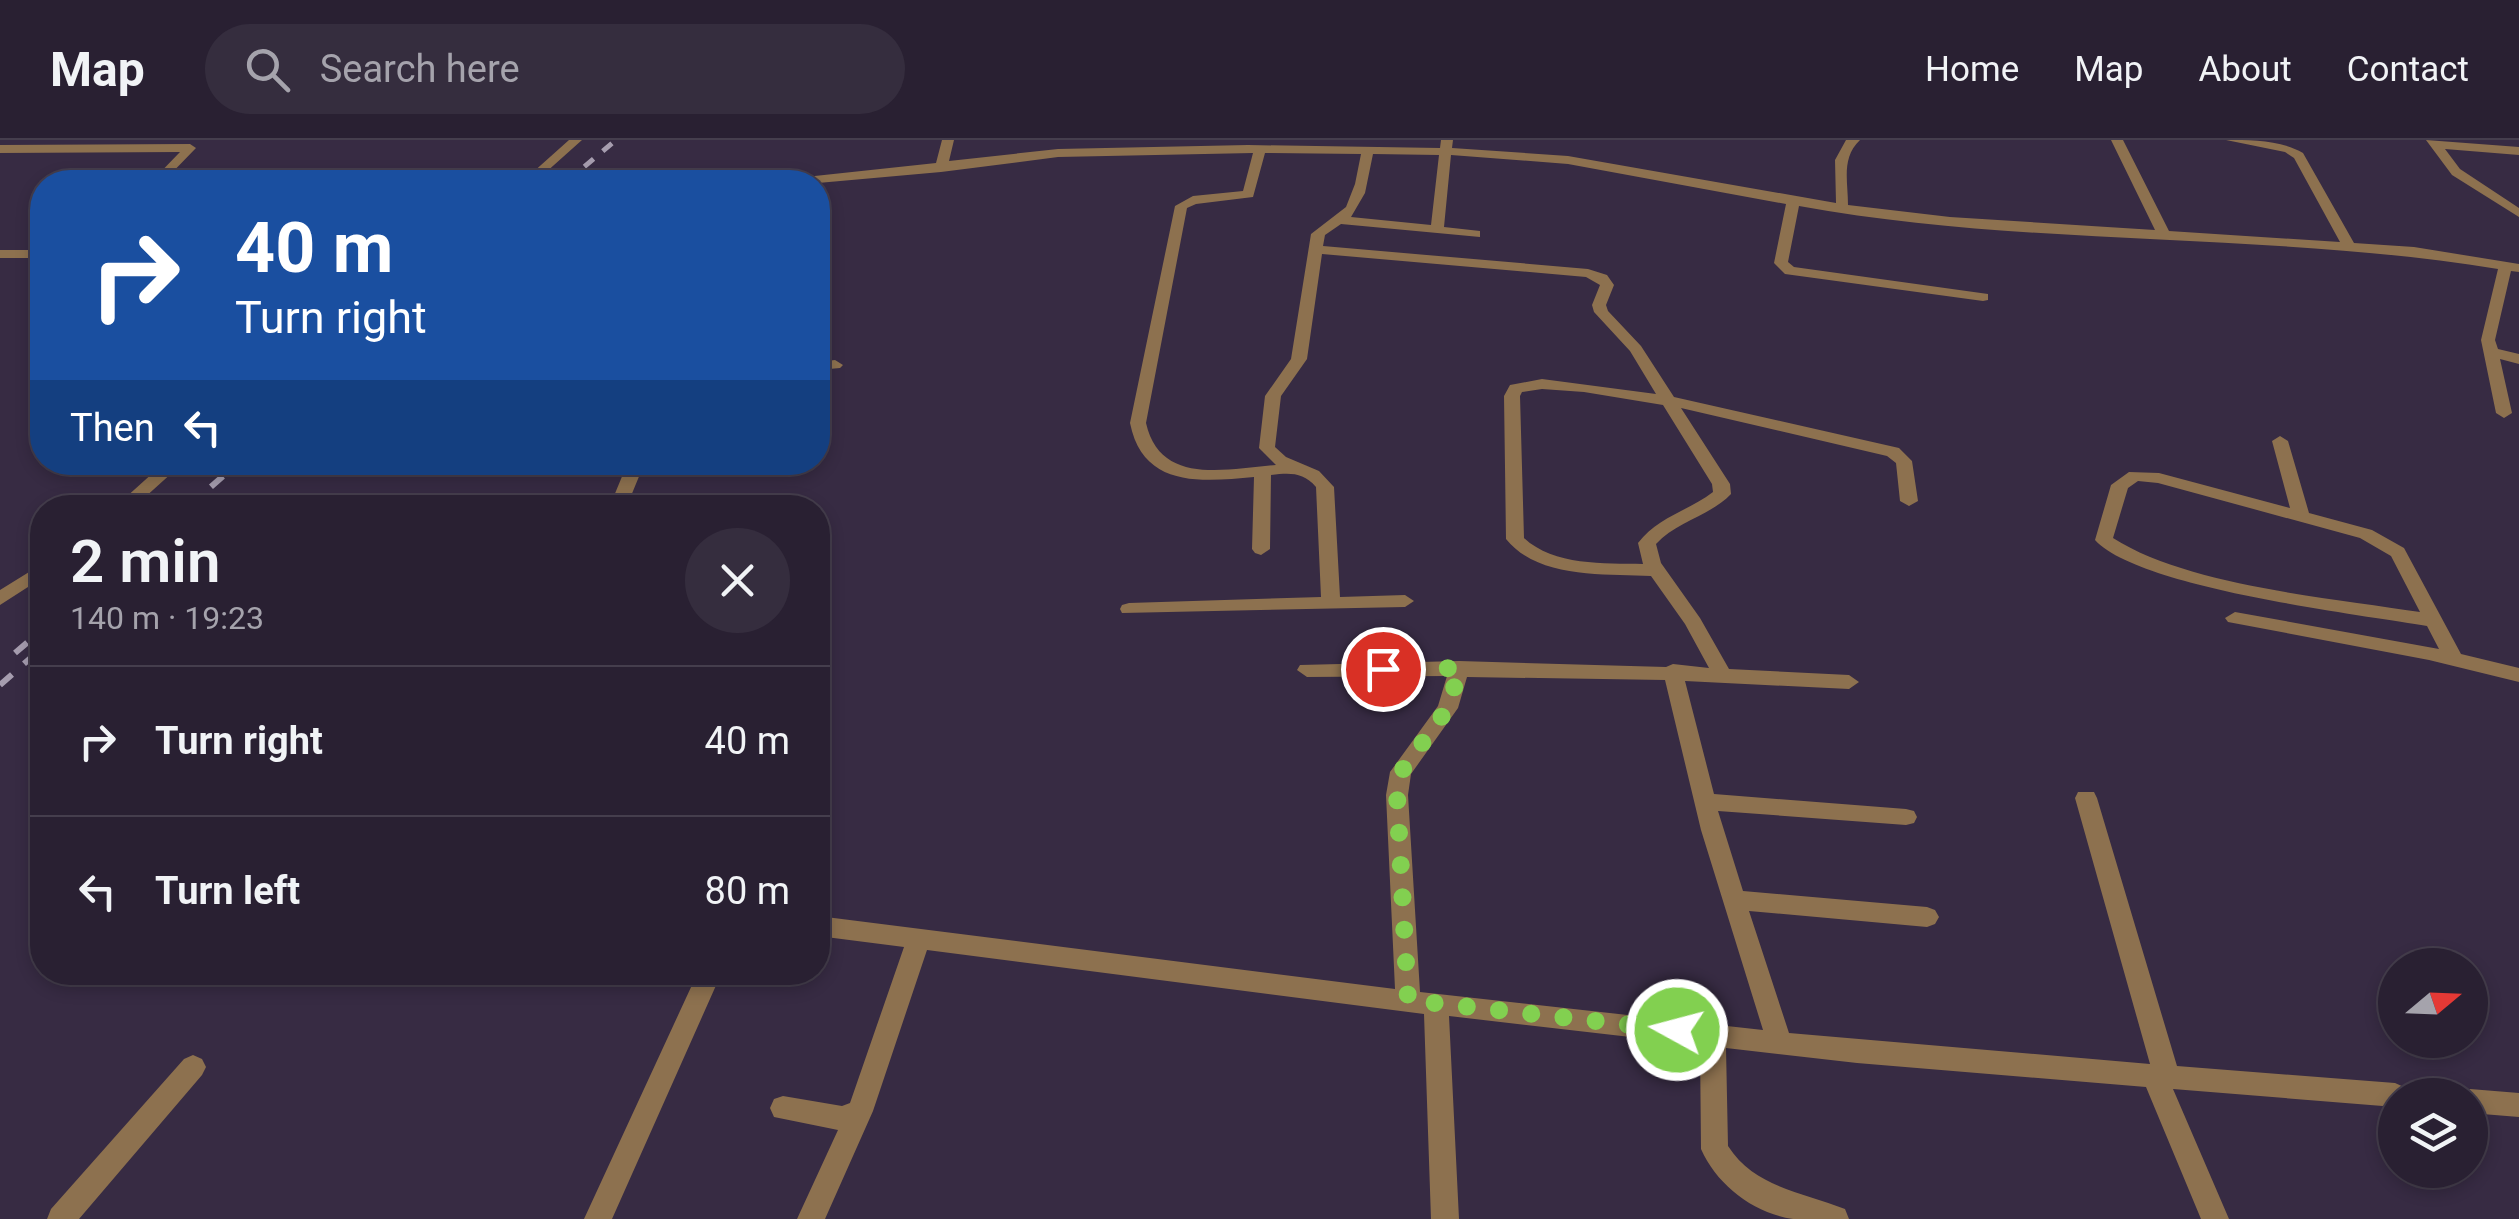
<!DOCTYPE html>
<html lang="en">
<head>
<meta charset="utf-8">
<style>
  :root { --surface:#292032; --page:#352d3e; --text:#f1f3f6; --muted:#a5a3ac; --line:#453e4d }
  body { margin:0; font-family:Roboto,sans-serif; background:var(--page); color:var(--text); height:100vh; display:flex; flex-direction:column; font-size:38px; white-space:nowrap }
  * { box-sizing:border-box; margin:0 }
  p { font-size:32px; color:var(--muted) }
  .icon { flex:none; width:55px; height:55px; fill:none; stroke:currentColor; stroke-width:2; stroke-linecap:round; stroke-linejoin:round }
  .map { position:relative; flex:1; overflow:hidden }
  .panel { position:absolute; left:30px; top:355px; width:800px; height:490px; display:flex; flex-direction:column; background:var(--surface); border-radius:40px; box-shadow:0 5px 15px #0003,0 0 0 2px var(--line) }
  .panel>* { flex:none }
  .hud { position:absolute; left:30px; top:30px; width:800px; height:305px; border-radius:40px; box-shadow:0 5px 15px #0003,0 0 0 2px var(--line); background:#1a4fa0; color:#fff; overflow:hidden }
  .needle { width:65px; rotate:71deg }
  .tools { position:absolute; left:2378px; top:808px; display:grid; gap:20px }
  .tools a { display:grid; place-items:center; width:110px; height:110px; border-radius:50%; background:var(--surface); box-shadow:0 5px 15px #0003,0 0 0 2px var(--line); font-size:50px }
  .pin { position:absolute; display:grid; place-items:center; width:85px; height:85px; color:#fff; margin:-42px; border:5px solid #fff; border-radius:50%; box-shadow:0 2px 10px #0007 }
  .me { position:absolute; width:110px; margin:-55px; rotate:277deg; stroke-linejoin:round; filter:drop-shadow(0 0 8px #0008) }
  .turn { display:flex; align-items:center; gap:35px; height:210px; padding:0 40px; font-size:45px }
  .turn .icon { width:130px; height:130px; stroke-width:2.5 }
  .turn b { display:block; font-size:70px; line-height:85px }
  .then { display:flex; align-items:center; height:95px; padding:0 40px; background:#0003; gap:20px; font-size:38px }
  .round { display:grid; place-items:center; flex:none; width:105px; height:105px; border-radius:52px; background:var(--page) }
  .summary { display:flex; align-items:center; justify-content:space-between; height:170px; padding:0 40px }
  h1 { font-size:60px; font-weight:600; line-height:75px }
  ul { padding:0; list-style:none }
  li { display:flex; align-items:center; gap:30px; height:150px; padding:0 40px; border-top:2px solid var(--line) }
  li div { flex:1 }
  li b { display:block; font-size:38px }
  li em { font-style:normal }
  header { display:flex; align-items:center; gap:60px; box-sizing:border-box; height:140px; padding:0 50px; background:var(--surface); border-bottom:2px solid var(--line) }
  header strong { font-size:48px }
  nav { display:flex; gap:55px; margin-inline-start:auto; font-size:35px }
  .search { width:700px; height:90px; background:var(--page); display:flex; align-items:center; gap:25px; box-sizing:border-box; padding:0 35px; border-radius:55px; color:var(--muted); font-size:38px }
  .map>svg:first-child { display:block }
</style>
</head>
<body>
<header>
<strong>Map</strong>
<div class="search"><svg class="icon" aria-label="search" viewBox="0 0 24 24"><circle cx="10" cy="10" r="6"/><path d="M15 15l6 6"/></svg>Search here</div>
<nav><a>Home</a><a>Map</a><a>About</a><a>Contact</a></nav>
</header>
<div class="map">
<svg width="2519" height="1079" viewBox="0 0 2519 1079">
  <rect width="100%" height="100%" fill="#372b43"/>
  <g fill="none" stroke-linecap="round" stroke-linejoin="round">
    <path fill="#8d714f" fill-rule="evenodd" d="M569,0H582L535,42H522Z
      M942,0H954L949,21L1058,9L1248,5L1440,8L1441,0H1453L1452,8L1568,16L1836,63L1835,20L1846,0H1860C1841,18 1848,41 1848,65L1950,77L2155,90L2111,0H2123L2169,91L2340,102L2294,18L2285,12L2226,0C2252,0 2281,0 2303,13L2354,103L2414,107L2519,124V132L2511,131L2495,200L2498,209L2519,214V224L2500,219L2512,273L2504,278L2496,273L2481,200L2498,129C2267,91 2029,108 1799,66L1788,122L1794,127L1988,154V160L1983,161L1785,134L1774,123L1786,64L1568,24L1451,15L1444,87L1480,91V97L1341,84L1325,95L1323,106L1588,129L1607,135L1614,145L1606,165L1608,171L1641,206L1674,257L1899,308L1912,321L1918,361L1909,366L1900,361L1896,323L1887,316L1681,268L1730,344L1731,354C1710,376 1677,381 1656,404L1661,423L1700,478L1729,529L1849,535L1859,542L1849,549L1685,541L1714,654L1906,669L1914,671L1917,677L1914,683L1906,685L1718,671L1743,751L1927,767L1935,770L1939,777L1935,784L1927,787L1749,771L1789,893L2150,924L2075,658L2078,652H2094L2097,658L2177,926L2395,943L2404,947L2408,955H2395V967L2173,949L2229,1079H2201L2146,947L1857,923L1726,908L1728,1006C1755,1048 1803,1052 1845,1069L1849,1079C1831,1079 1811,1079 1793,1079C1753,1073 1717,1045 1701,1009L1700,905L1449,876L1459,1079H1431L1424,874L927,810L873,971L825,1079H797L838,990L774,977L770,968L774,959L783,956L842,966L850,963L904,807L818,796V776L1395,849L1386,655L1390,632L1438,566L1447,536L1307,537L1297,530L1300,525L1459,521L1666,527L1673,524L1709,528L1685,484L1651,436C1605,434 1538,439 1506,399L1504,256L1510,245L1542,239L1656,254L1630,211L1594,172L1592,165L1600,145L1586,137L1322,114L1307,219L1281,256L1275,307L1286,317L1319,331L1334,347L1340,457L1405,455L1414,461L1405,467L1122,473L1120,469L1122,465L1129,463L1321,457L1316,347C1303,332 1290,333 1271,335L1270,409L1261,415L1255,413L1252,409L1254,337C1201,342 1143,348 1130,283L1175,66L1193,56L1243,51L1253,13L1058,17L941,32L818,43L790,42L796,38L936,23ZM1265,13L1361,14L1355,44L1346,67L1311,94L1291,219L1265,256L1259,308L1276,325C1226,329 1160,346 1146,283L1187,68L1196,64L1253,57ZM1373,14L1439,15L1431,85L1351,77L1365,53ZM1542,249L1584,252L1663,265L1712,344L1713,352C1688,371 1658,377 1638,403L1643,424C1604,423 1554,426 1524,398L1520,256L1522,252ZM1467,537L1665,540L1701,690L1763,890L1420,852L1408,655L1411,634L1458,568Z
      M2426,0L2519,7V15L2445,9L2460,29L2519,68V77L2452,35Z
      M0,5L190,4L196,8L163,42H151L180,12L0,13Z
      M0,110H42V118H0Z
      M835,220L843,225L840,228L818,230V222Z
      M2280,296L2288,301L2309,373L2372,390L2404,408L2461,514L2519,528V542L2429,520L2228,482L2225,478L2235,472L2439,509L2427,486C2356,474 2139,448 2095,400L2111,345L2129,332L2159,333L2290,368L2272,301ZM2138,341L2158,343L2360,398L2391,416L2420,472C2332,458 2188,446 2113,398L2128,348Z
      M165,322H184L133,368H114Z
      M628,322H645L626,368H609Z
      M42,424V438L0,465V450Z
      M698,832H722L612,1079H584Z
      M193,915L202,919L206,927L202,935L79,1079H47L51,1069L184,919Z
      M2470,949L2519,953V977L2470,973V955H2460Z"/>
    <path stroke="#a69daf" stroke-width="5" stroke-dasharray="12 12" stroke-linecap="butt" d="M566,42L616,0"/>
    <path stroke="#a69daf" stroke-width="6" stroke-dasharray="16 16" stroke-linecap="butt" d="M187,368L239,322
      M15,513L42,490
      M0,545L42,508"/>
  </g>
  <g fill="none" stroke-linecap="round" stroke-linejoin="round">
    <path stroke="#82d050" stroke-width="18" stroke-dasharray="0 32.4" d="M1383,529L1460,528L1448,568L1401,632L1397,655L1408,860L1677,890"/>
  </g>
</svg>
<div class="tools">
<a><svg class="needle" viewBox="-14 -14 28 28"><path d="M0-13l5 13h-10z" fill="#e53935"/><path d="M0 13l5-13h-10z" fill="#a5a3ac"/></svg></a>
<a><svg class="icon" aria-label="layers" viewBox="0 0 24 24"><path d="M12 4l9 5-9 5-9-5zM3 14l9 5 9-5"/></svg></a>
</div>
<div class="pin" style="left:1383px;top:529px;background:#d93025"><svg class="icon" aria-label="arrive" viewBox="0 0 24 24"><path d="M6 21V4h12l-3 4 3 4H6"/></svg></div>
<svg class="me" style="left:1677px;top:890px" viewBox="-20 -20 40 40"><circle r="17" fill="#82d050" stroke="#fff" stroke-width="3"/><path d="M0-11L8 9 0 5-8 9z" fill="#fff"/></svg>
<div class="hud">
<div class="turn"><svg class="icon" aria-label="right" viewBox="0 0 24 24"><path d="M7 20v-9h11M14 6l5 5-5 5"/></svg><div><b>40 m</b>Turn right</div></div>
<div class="then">Then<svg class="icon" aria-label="left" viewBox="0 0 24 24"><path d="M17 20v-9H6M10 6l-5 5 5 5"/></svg></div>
</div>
<section class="panel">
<div class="summary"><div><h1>2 min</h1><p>140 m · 19:23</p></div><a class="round"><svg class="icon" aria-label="close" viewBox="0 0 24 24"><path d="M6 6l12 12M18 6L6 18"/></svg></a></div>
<ul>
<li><svg class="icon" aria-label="right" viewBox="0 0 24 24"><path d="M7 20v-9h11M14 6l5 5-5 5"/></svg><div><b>Turn right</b></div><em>40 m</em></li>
<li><svg class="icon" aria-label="left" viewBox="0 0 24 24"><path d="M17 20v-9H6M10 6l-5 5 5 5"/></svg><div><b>Turn left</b></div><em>80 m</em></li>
</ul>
</section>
</div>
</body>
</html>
